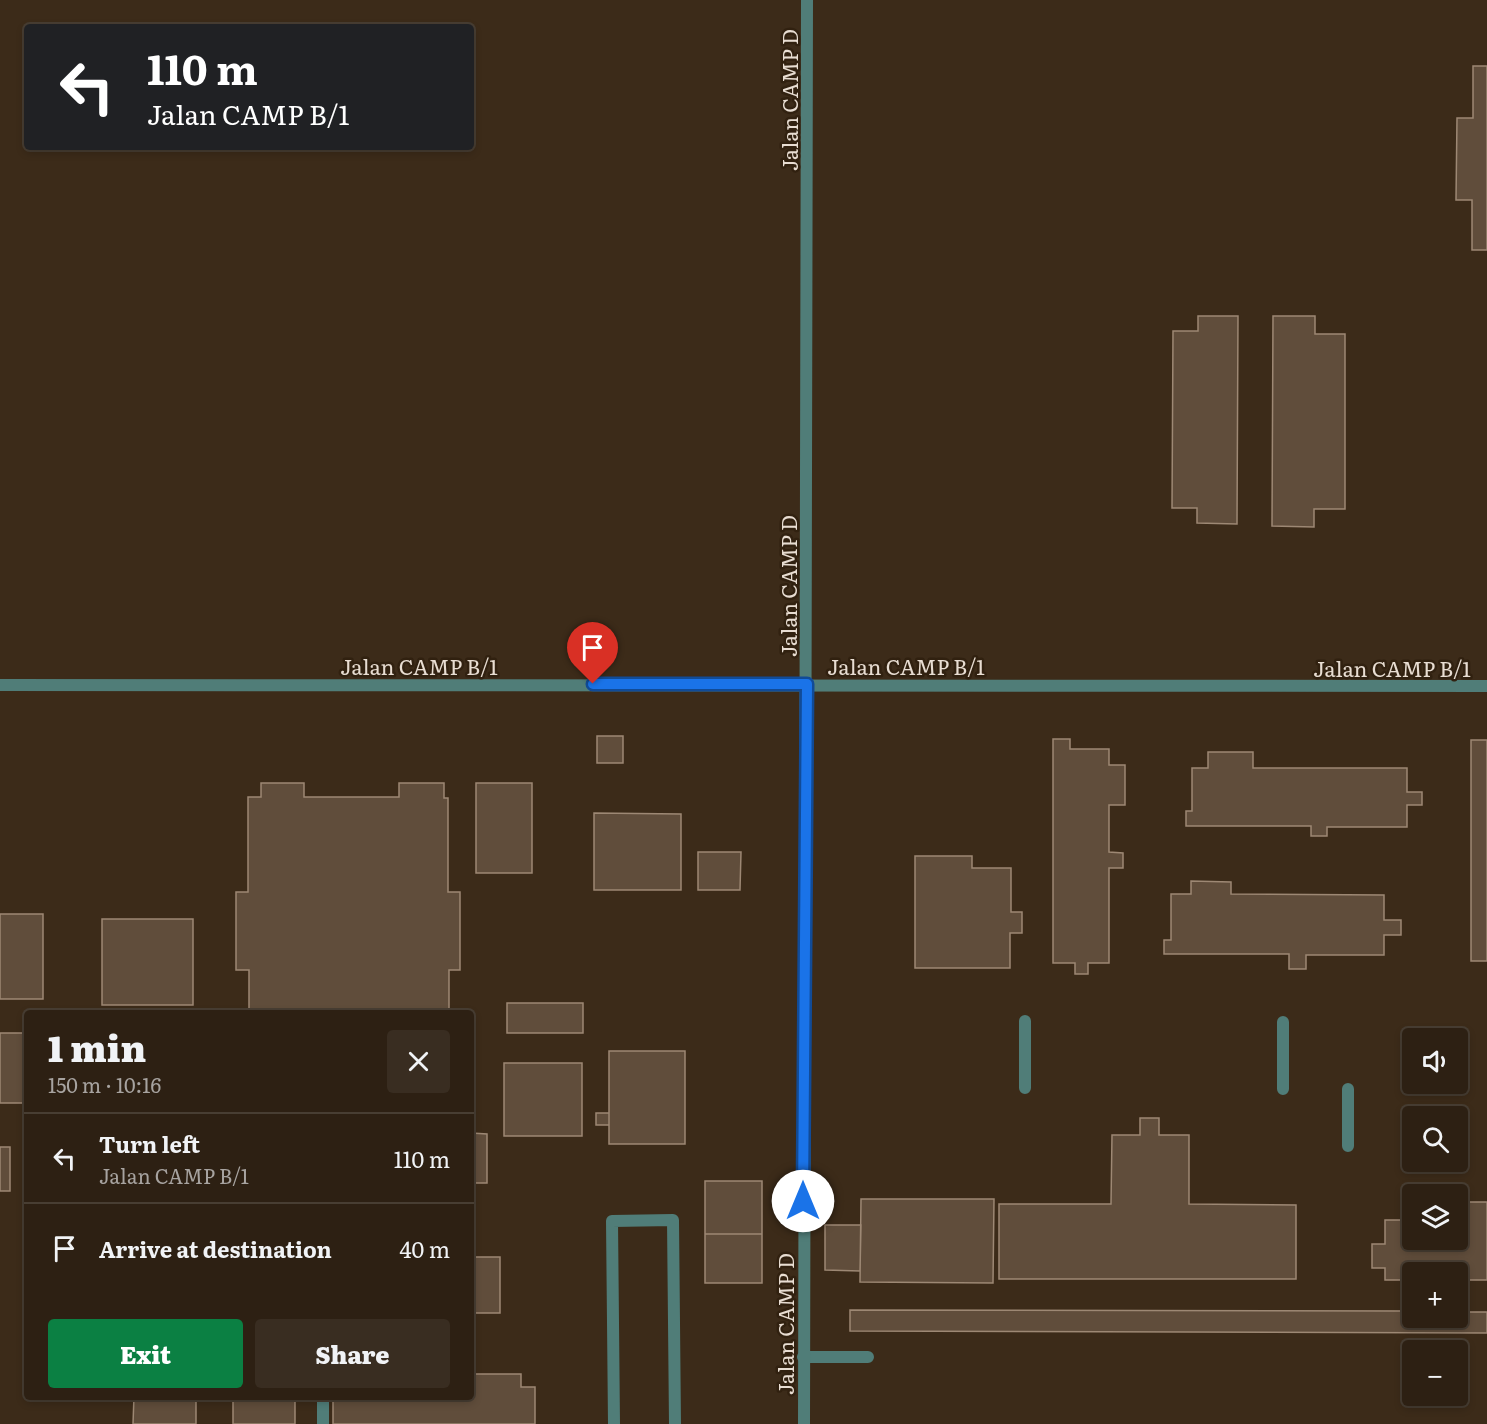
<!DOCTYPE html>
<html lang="en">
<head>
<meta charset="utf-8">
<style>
  :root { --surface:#2d2013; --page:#392d21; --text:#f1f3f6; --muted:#a7a3a0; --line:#483e33; --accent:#0b8043 }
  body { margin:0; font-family:Literata,serif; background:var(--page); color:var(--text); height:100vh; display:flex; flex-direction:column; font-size:22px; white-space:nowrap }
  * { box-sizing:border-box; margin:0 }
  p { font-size:20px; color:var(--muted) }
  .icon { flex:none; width:33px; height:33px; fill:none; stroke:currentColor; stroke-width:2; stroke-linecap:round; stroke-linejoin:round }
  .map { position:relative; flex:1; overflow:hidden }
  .sheet { position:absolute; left:24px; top:1010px; width:450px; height:390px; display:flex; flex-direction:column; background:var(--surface); border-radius:6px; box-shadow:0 3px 9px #0003,0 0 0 2px var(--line) }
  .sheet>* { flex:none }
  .hud { position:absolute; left:24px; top:24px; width:450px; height:126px; border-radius:6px; box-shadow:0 3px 9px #0003,0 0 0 2px var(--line); background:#202124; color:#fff; overflow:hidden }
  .buttons { position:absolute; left:1402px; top:1028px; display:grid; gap:12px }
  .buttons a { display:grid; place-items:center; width:66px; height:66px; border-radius:6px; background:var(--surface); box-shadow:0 3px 9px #0003,0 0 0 2px var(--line); font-size:30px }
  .pin { position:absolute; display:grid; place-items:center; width:51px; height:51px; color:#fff; margin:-62px -26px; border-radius:50% 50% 50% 0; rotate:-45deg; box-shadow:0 0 6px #0007 }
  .pin .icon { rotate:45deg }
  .me { position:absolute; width:66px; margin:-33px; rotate:0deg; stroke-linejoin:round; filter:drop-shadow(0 0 4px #0008) }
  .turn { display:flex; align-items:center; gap:21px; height:126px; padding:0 24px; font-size:27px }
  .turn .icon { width:78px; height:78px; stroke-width:2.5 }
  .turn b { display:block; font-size:42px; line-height:51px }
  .round { display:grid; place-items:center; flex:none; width:63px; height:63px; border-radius:6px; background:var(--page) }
  .headline { display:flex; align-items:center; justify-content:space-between; height:102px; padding:0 24px }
  h1 { font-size:36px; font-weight:800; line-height:45px }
  .primary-button { display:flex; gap:12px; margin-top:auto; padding:12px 24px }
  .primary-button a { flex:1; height:69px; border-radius:6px; background:var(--accent); color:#fff; font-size:24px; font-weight:800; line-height:69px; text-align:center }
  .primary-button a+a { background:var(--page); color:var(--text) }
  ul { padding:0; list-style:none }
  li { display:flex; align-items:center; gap:18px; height:90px; padding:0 24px; border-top:2px solid var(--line) }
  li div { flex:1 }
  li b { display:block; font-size:22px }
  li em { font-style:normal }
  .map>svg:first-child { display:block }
</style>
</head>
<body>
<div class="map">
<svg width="1487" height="1424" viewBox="0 0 1487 1424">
  <rect width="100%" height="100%" fill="#3c2b19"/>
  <path fill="#604d3b" stroke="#9d8874" stroke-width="1.5" d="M1473,66H1487V250H1472V200H1456L1457,118H1473Z
    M1198,316H1238L1237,524L1197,523V508H1172L1173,331H1198Z
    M1273,316H1315V334H1345V509H1314V527L1272,526Z
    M597,736H623V763H597Z
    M1053,739H1070V749H1109V765H1125V805H1109V852L1123,853V868H1109V963H1088V974H1075V963H1053Z
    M1471,740H1487V961H1471Z
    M1208,752H1253V768H1407V792H1422V805H1407V827H1327V836H1311V826H1186V811H1192V768H1208Z
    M261,783H304V797H399V783H444V798H448V892H460V970H449V1012H249V970H236V892H248V797H261Z
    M476,783H532V873H476Z
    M594,813L681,814V890H594Z
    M698,852H741L740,890H698Z
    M915,856H972V868H1011V912H1022V933H1010V968H915Z
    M1191,881L1231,882V894L1384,895V920H1401V935H1384V955H1306V969H1289V954H1164V940H1171V894H1191Z
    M0,914H43V999H0Z
    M102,919H193V1005H102Z
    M507,1003H583V1033H507Z
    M0,1033H27V1103H0Z
    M609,1051H685V1144H609Z
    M504,1063H582V1136H504Z
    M596,1113H609V1125H596Z
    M1140,1118H1159V1135H1189V1204L1296,1205V1279H999V1204H1111L1112,1135H1140Z
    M471,1133L487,1134V1183H473V1197Z
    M0,1147H10V1191H0Z
    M705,1181H762V1234H705Z
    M1447,1192H1465V1202H1487V1280H1458V1272H1413V1280H1385V1268H1372V1244H1385V1220H1413V1239H1458V1194Z
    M861,1199H994L993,1283L860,1282Z
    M825,1225H861L860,1271L825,1270Z
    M705,1234H762V1283H705Z
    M471,1257H500V1313H471Z
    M850,1310L1413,1311V1317H1458V1312H1487V1333L850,1331Z
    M471,1374H521V1387H535V1424H333V1400H349V1396H471Z
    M134,1396H196V1424H133Z
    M233,1396H295V1424H233Z"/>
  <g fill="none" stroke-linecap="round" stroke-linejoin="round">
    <path stroke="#507d78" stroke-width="12" d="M1025,1021V1088
      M1283,1022V1089
      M1348,1089V1146
      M803,1357H868
      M323,1396V1424
      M614,1424L612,1221L673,1220L675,1424"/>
    <path stroke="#507d78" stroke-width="12" d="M0,685L1487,686
      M804,1424L807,0"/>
  </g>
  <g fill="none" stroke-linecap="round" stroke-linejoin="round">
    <g stroke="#114b97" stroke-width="15">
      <path id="route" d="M593,684H807L803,1201"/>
    </g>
    <use href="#route" stroke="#1a73e8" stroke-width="10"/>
  </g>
  <g text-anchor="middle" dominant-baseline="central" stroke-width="5" stroke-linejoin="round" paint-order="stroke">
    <g font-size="21" fill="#e8ddd2" stroke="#312110">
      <text transform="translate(788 100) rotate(-90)">Jalan CAMP D</text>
      <text transform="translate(787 586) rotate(-90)">Jalan CAMP D</text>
      <text x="419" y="665">Jalan CAMP B/1</text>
      <text x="906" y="665">Jalan CAMP B/1</text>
      <text x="1392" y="667">Jalan CAMP B/1</text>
      <text transform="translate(784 1324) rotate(-90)">Jalan CAMP D</text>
    </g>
  </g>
</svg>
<div class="buttons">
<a><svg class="icon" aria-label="sound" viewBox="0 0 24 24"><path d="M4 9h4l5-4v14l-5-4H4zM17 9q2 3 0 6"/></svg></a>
<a><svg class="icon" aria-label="search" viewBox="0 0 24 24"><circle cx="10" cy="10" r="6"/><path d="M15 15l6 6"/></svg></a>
<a><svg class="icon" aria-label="layers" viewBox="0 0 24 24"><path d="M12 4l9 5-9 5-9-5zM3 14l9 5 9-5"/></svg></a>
<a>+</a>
<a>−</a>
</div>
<div class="pin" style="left:593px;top:684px;background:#d93025"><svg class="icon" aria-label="arrive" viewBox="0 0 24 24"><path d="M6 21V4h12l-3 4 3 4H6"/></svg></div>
<svg class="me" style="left:803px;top:1201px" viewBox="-20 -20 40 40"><circle r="19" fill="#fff"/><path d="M0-13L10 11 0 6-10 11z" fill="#1a73e8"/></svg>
<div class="hud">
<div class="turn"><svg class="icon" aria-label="left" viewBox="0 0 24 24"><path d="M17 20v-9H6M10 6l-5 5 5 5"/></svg><div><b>110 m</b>Jalan CAMP B/1</div></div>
</div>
<section class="sheet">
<div class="headline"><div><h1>1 min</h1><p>150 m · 10:16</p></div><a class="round"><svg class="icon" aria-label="close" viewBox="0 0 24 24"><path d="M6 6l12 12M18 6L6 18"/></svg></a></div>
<ul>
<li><svg class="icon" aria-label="left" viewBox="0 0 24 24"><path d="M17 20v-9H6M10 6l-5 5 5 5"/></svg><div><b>Turn left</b><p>Jalan CAMP B/1</p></div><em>110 m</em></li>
<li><svg class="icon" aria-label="arrive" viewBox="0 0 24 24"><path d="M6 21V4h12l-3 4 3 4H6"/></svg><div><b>Arrive at destination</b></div><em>40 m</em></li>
</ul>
<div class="primary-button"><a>Exit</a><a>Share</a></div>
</section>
</div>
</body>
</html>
